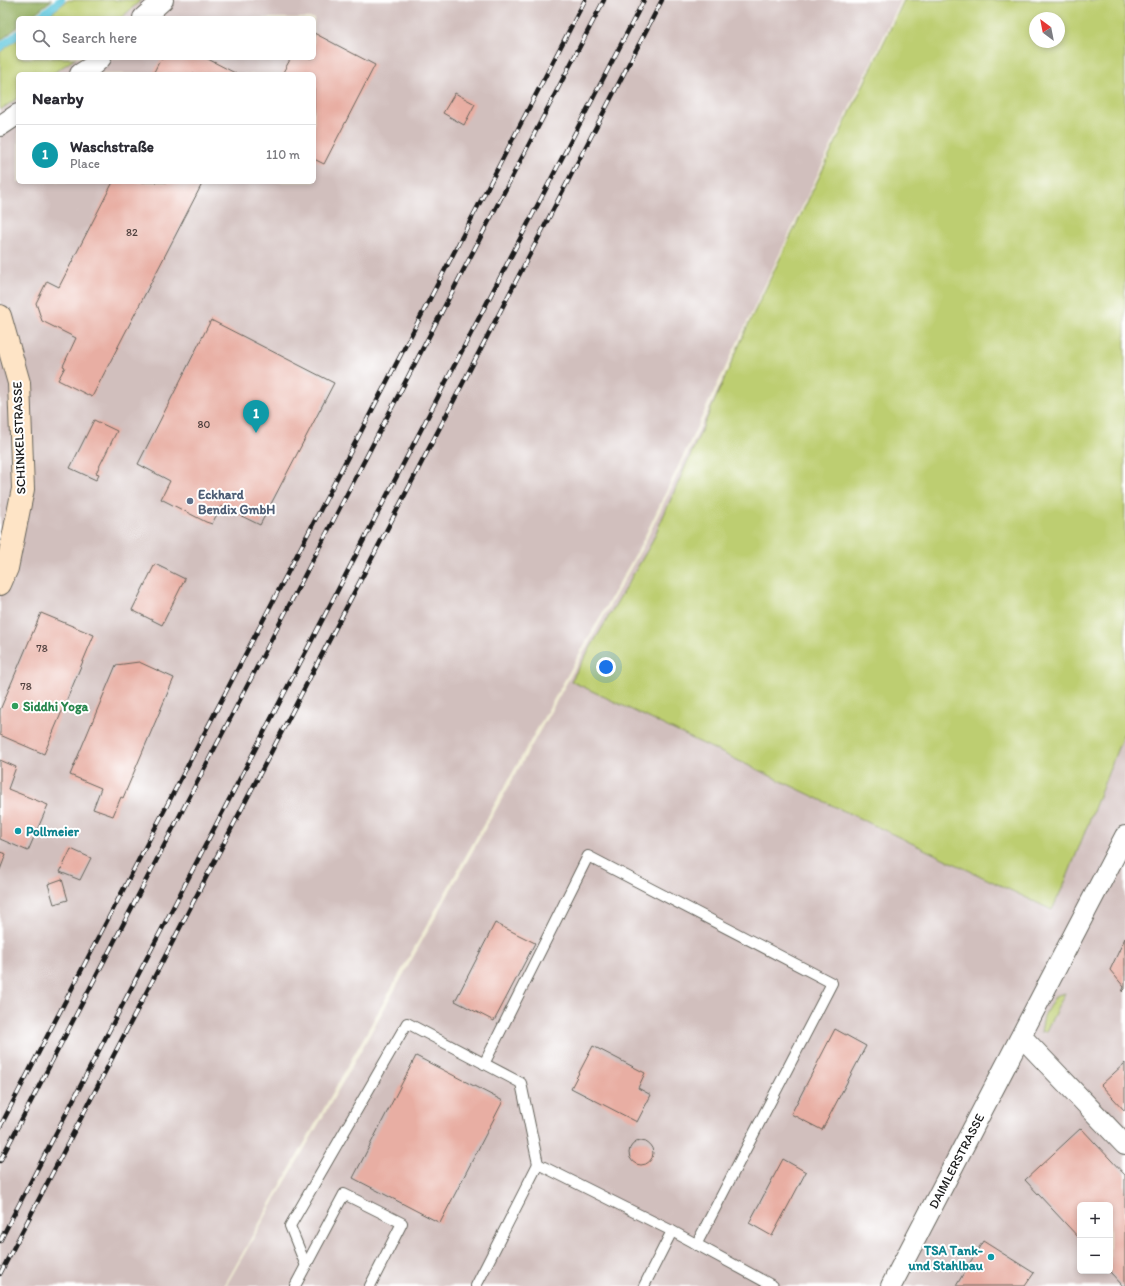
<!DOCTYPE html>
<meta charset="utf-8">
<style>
:root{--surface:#fff;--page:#f7f7f7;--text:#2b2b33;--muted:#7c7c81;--line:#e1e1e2;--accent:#1f6fb2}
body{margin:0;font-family:Itim,sans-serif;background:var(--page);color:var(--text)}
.controls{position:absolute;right:12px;bottom:12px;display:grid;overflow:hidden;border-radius:6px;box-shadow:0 2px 6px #0003}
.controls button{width:36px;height:36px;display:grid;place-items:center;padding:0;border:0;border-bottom:1px solid var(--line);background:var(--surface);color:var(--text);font:20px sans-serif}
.compass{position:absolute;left:1029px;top:12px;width:36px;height:36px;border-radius:50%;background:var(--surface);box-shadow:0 2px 6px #0003;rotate:328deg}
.you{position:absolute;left:606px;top:667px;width:14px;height:14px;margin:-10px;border:3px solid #fff;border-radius:50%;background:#1a73e8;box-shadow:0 0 0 6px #1a73e833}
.badge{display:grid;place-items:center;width:26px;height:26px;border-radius:50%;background:var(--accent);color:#fff;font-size:13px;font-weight:700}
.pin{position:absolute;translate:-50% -33px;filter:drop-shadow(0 1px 2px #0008)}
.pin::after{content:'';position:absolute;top:21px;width:14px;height:12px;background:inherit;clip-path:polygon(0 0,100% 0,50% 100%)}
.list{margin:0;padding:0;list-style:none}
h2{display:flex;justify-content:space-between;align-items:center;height:52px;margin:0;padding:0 16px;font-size:17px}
h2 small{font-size:13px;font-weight:400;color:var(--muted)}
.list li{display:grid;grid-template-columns:26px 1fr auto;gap:12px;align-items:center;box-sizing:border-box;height:60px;padding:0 16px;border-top:1px solid var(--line)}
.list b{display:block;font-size:15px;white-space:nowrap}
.list p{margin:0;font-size:13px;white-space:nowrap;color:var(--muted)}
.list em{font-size:13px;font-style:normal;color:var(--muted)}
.icon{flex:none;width:22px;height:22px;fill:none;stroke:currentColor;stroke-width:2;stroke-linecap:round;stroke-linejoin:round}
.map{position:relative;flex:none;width:1125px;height:1286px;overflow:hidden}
.search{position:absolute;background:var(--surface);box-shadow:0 2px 6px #0003;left:16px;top:16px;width:300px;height:44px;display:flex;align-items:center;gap:10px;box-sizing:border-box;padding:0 14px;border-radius:6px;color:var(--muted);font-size:15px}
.panel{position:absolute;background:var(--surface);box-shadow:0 2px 6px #0003;left:16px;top:72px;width:300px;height:112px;border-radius:6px}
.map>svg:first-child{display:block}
.industrial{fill:#d1bfbd;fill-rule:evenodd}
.green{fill:#bdce71;stroke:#6c7546;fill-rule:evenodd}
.forest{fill:#96b163;stroke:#596640}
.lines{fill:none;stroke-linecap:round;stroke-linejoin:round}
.stream{stroke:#61c8de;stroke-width:8}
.building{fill:#e8aea3}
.lane-casing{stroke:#66645c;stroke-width:12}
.street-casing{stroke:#66645c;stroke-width:22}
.secondary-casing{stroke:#66645c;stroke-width:24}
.lane{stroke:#fff;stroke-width:10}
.street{stroke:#fff;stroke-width:20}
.secondary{stroke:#fee4c6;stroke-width:22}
.rail-casing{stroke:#1c1c1c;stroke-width:4.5}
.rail{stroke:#fff;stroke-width:3;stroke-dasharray:9;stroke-linecap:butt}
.service-dot{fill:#5c6f8a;stroke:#fff;stroke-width:1.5}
.leisure-dot{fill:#2e9e5b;stroke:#fff;stroke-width:1.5}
.culture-dot{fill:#0f9aa8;stroke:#fff;stroke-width:1.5}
.labels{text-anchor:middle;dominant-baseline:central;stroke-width:4;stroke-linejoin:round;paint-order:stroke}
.number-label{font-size:11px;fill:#4f403e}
.street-label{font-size:13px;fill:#1c1c1c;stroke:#fff}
.service-label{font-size:13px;font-weight:bold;fill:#4e5e75;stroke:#fff;text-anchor:start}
.leisure-label{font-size:13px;font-weight:bold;fill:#27864d;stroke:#fff;text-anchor:start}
.culture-label{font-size:13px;font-weight:bold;fill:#0d838f;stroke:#fff;text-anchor:start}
</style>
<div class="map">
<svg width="1125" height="1286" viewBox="0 0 1125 1286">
<rect width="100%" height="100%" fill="#fff"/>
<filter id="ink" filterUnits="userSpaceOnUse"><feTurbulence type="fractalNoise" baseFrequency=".025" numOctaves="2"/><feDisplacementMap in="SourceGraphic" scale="8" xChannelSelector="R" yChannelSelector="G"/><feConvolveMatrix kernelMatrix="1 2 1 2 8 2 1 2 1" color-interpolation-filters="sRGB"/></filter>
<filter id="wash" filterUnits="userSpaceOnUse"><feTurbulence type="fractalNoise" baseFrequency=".012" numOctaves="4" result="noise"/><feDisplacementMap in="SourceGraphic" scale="16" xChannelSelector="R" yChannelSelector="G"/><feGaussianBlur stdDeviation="0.9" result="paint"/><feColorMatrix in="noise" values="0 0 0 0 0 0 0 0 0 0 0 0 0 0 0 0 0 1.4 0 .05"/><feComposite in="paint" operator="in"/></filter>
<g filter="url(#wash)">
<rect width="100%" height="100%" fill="#f0ebd4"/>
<!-- industrial -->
<g class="industrial">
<polygon points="141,0 901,0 641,544 224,1286 0,1286 0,111 18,98 18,182 314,182 314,74 53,74 76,58 314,58 314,18 121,18"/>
<path d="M905,0H1125V1286H226L359,1054L644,545ZM1035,18H1059V42H1035ZM1080,1205H1110V1271H1080Z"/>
</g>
<!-- green -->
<g class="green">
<polygon points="68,0 141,0 121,18 45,18"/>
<path d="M904,0H1125V730L1066,880L1052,910L571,681L651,544L749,323ZM1035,18H1059V42H1035Z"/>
<polygon points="18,39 18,58 76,58 52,74 18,74 18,98 0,110 0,52"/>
<polygon points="1065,993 1046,1031 1041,1032 1044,1016 1055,996"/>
</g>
<!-- forest -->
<polygon class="forest" points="0,0 52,0 29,18 18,18 18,27 0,41"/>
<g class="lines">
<!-- stream -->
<g class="stream">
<polyline points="38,18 61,0"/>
<polyline points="0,47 18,34"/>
</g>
</g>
<g id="blocks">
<!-- building -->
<g class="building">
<polygon points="314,33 375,65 324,164 314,159 314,74 282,74 291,58 314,58"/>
<polygon points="163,58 206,58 237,74 153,74 159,62"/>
<polygon points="455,93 475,104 464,125 443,113"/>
<polygon points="113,182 203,182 92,397 58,380 65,367 63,366 76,338 42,321 36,303 47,281 59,287"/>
<polygon points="211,320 334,383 260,525 221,506 212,524 206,522 161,499 170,481 138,464"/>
<polygon points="94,420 117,431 96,473 99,474 96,480 70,468"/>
<polygon points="155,564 185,579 162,625 132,610"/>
<polygon points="41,613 94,635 44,754 0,735 0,710"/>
<polygon points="139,662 174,678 123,798 121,797 113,816 93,809 101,788 70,775 116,665"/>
<polygon points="0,760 16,767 8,789 48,805 28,851 0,839"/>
<polygon points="71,849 91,858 80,880 60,872"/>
<polygon points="0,852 6,854 0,870"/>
<polygon points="62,879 68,900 54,904 48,884"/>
<polygon points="495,923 535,943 494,1021 455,1001"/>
<polygon points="1125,938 1125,989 1122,992 1124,987 1110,970"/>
<polygon points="835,1029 866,1046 822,1130 791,1114"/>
<polygon points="593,1046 645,1073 638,1088 651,1095 637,1122 571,1088"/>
<polygon points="416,1056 503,1101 440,1223 353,1178"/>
<polygon points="1125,1063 1125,1111 1101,1085"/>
<polygon points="1081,1128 1125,1175 1125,1286 1123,1286 1110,1272 1110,1205 1080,1205 1080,1239 1025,1180"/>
<circle cx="641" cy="1153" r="12"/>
<polygon points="783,1159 806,1172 772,1236 749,1223"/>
<polygon points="983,1241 1034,1273 1025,1286 956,1286"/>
</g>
</g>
</g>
<g filter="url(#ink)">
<use href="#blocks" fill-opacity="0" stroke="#66645c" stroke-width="1"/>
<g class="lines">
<!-- lane casing -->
<g class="lane-casing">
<g id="lane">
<polyline points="484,1064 588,856 832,983 696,1245"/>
<polyline points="306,1266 290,1226 407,1023 521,1083 538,1164"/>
<polyline points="295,1286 344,1194 402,1223 370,1286"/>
<polyline points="476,1286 538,1164 672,1231"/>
<polyline points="644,1286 672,1231 773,1286"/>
</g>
</g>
<!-- street casing -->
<g class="street-casing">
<g id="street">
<polyline points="143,18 163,0"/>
<polyline points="80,74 91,67 101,58"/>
<polyline points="0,126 18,114"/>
<polyline points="1022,1037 1125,1145"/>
<path id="s1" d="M891,1286L1125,836"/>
</g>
</g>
<!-- secondary casing -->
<g class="secondary-casing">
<polyline id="secondary" points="0,316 19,383 23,489 7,568 0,584"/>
</g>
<!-- lane -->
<use href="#lane" class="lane"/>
<!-- street -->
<use href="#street" class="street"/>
<!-- secondary -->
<use href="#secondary" class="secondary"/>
<!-- rail casing -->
<g class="rail-casing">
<g id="rail">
<polyline points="0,1127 585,0"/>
<polyline points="0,1161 604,0"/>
<polyline points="0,1241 644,0"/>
<polyline points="0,1274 662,0"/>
</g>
</g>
<!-- rail -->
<use href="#rail" class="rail"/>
</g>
</g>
<!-- markers -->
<circle class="service-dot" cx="190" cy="501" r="4"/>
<circle class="leisure-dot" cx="15" cy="706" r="4"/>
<g class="culture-dot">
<circle cx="18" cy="831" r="4"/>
<circle cx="991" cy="1257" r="4"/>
</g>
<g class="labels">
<!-- number labels -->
<g class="number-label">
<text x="132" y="232">82</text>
<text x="204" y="424">80</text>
<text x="42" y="648">78</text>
<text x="26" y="686">78</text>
</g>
<!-- street labels -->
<g class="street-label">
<text transform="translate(19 438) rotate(-92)">SCHINKELSTRASSE</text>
<text stroke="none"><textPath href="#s1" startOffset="141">DAIMLERSTRASSE</textPath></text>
</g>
<!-- service labels -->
<g class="service-label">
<text x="198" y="494">Eckhard<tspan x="198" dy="15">Bendix GmbH</tspan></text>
</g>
<!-- leisure labels -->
<g class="leisure-label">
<text x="23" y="706">Siddhi Yoga</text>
</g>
<!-- culture labels -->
<g class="culture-label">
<text x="26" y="831">Pollmeier</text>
<text x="983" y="1250" text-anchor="end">TSA Tank-<tspan x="983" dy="15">und Stahlbau</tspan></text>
</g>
</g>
</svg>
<div class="controls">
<button>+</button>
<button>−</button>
</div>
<svg class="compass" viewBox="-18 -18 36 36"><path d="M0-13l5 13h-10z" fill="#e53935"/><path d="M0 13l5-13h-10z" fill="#7c7c81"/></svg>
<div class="you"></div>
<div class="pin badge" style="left:256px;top:433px;background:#0f9aa8">1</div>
<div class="search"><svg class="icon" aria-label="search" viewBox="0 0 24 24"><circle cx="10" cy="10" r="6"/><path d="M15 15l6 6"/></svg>Search here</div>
<section class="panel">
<h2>Nearby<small></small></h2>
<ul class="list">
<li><span class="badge" style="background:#0f9aa8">1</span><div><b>Waschstraße</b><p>Place</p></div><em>110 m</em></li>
</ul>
</section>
</div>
